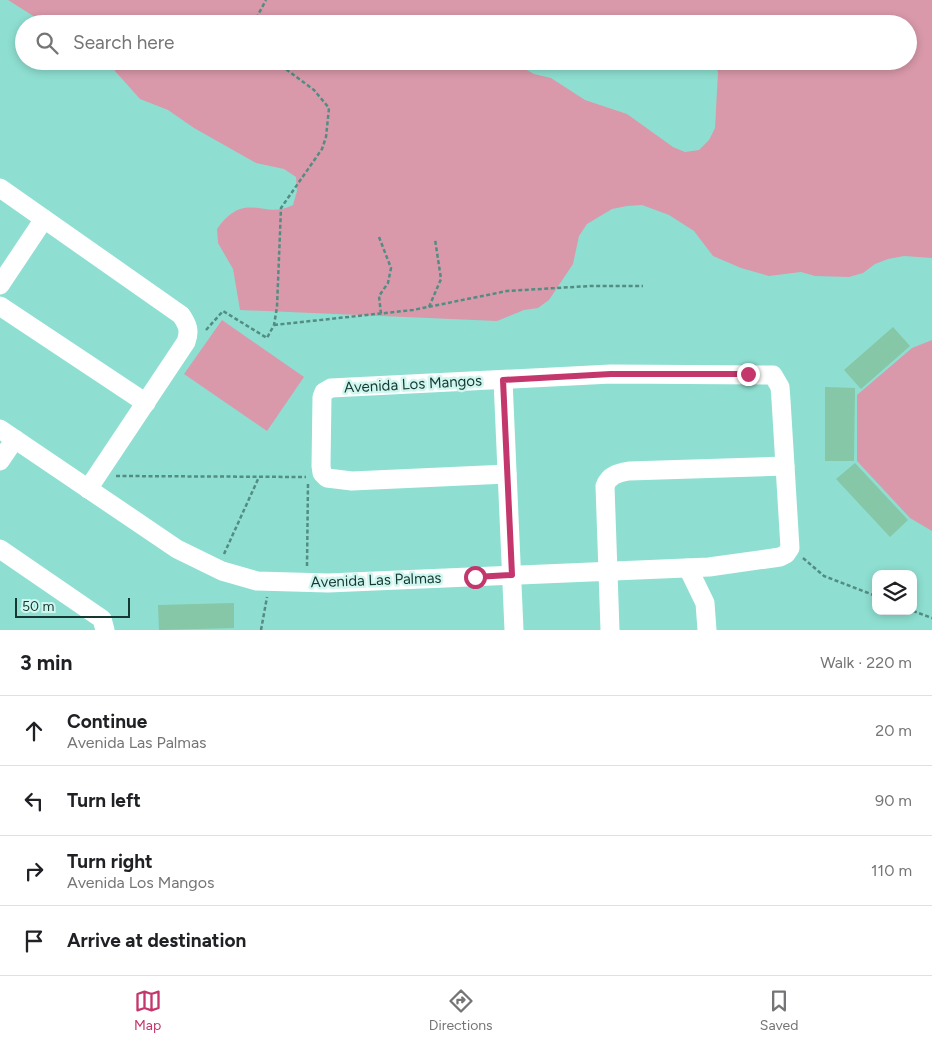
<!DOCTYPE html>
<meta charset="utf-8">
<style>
:root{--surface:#fff;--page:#f2f2f2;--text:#202124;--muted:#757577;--line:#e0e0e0;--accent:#c3376c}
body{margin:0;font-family:Figtree,sans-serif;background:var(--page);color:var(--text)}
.controls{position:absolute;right:15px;bottom:15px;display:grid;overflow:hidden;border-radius:10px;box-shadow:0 2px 8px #0003}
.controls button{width:45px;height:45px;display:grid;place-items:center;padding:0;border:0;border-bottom:1px solid var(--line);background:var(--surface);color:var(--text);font:25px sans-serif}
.scale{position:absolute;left:15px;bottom:12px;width:115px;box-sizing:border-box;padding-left:5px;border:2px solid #153832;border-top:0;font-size:14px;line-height:18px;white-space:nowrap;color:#153832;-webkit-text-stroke:4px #d0f7ef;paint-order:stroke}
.stop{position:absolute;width:15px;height:15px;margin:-11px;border:4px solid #c3376c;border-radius:50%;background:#fff}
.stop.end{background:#c3376c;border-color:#fff;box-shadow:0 1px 5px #0008}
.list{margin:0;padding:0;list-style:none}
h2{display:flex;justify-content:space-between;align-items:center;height:65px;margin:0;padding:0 20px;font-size:21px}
h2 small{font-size:16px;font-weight:400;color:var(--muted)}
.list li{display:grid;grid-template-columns:32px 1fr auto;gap:15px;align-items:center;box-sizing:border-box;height:70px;padding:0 20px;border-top:1px solid var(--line)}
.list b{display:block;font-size:19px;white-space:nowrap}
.list p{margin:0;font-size:16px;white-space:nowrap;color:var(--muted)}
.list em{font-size:16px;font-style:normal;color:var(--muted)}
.icon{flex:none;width:28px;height:28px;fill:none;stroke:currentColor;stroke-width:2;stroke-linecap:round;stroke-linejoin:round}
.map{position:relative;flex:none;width:932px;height:630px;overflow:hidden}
.search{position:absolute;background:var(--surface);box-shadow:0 2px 8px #0003;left:15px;right:15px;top:15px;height:55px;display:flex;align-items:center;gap:12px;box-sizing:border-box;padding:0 18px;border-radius:28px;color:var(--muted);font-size:19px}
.sheet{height:345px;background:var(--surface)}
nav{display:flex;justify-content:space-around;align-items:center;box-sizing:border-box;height:70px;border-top:1px solid var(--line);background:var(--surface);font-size:14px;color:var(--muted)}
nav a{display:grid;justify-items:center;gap:2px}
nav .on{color:var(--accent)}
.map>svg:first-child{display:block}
.green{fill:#d999aa}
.building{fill:#85c7a6}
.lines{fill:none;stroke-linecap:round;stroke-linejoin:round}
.path{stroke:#528c82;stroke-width:2.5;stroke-dasharray:4 2.5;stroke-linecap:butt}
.minor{stroke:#fff;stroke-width:19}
.route{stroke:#c3376c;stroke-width:6}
.labels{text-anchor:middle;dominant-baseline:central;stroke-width:5;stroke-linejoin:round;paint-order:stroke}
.street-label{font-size:15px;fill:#153832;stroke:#d0f7ef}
</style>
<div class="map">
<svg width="932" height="630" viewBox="0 0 932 630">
<rect width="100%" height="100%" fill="#8edfd1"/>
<!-- green -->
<g class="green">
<path d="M8,0H932V258L904,256L888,259L875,264L863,273L849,277L815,276L801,272L769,276L741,268L713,256L694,231L669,215L642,205L627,206L612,209L587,224L579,236L573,264L549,300L538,308L524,310L497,321L240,310L233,269L218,243L217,229C246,188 262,221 293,205L297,191L296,177L284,169L256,163L194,128L168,110L140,99L106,61H526L523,68L534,74L551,78L585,100L627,114L673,147L685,152L699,150L709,140L715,128L718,72L714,61H908V24H46Z"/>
<polygon points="222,320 304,377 267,431 184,374"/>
<polygon points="932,340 932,531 910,518 857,461 857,395 912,348"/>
</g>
<!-- building -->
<g class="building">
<polygon points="893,327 910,346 861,389 844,370"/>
<polygon points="825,387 855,388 854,461 825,461"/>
<polygon points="855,463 908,520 890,537 836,479"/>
<polygon points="234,603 234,628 159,630 158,605"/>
</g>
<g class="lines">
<!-- path -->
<g class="path">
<polyline points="253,24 266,0"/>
<polyline points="379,237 391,268 388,283 379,296 381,314"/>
<polyline points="429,307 441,279 435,239"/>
<polyline points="274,325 413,310 507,291 590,286 643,286"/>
<polyline points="206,330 223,311 267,338 274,325 277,307 281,208 322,149 326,137 329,108 314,90 275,61"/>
<polyline points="116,476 306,477"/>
<polyline points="224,554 259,477"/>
<polyline points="803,558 824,576 876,596"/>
<polyline points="307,566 308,482"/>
<polyline points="913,611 932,618"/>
<polyline points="261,630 267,597"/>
</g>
<!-- minor -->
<g class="minor">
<path d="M0,188L181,315C188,325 190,331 186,342L88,489"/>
<polyline points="0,285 44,219"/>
<polyline points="0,306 146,403"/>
<polyline points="503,380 514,630"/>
<polyline points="0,429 177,549 222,571 257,581 328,583 709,567 780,557 786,554 790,548 781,400 780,387 773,375 611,374 331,388 324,392 322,397 321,466 322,473 327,478 352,481 507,474"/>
<polyline points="0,461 15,439"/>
<polyline points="0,549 102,619 105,630"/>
<polyline points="688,568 705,603 707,630"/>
<path d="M610,630L605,486C609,475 618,473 629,471L785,466"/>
</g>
</g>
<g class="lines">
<!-- route -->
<polyline class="route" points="475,577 512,575 503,380 611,374 748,374"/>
</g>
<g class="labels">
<!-- street labels -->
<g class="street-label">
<text transform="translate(413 384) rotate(-3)">Avenida Los Mangos</text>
<text transform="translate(376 580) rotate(-2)">Avenida Las Palmas</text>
</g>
</g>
</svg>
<div class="controls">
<button><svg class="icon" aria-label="layers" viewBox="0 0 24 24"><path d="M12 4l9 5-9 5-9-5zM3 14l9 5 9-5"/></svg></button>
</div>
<div class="scale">50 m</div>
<div class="stop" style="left:475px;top:577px"></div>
<div class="stop end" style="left:748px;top:374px"></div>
<div class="search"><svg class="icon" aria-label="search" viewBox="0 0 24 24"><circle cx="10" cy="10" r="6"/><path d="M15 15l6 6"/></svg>Search here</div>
</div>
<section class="sheet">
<h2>3 min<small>Walk · 220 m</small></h2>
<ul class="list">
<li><svg class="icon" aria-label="ahead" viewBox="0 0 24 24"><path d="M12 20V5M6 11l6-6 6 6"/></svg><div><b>Continue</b><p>Avenida Las Palmas</p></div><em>20 m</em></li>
<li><svg class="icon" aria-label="left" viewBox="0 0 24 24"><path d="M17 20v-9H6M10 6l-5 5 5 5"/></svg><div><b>Turn left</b></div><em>90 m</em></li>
<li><svg class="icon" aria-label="right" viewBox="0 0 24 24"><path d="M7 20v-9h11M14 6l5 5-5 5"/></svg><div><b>Turn right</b><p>Avenida Los Mangos</p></div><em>110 m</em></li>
<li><svg class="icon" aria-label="arrive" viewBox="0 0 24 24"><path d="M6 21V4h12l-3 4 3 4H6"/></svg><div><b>Arrive at destination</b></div></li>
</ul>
</section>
<nav>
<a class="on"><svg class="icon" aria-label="map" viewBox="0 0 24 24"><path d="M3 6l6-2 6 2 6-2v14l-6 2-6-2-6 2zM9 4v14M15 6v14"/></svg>Map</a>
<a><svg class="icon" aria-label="directions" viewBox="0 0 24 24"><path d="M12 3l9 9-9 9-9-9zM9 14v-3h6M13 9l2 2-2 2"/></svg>Directions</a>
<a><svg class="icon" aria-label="saved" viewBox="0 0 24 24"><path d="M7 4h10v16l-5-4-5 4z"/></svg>Saved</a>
</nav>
